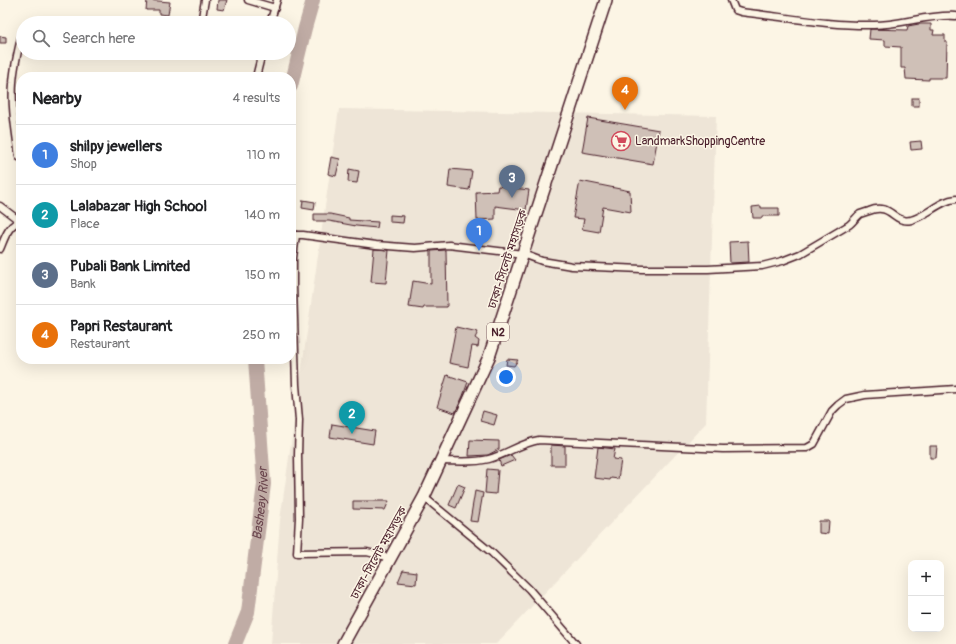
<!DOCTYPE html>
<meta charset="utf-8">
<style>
:root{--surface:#fff;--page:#f2f2f2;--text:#202124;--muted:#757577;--line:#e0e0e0;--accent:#d1495b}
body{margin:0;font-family:Pangolin,"Noto Sans Bengali",sans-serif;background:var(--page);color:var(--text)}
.controls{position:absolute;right:12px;bottom:12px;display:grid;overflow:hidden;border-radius:8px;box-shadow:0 4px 16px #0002}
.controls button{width:36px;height:36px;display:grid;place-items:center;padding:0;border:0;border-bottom:1px solid var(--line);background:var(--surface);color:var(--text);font:20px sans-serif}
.you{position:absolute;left:506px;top:377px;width:14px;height:14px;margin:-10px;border:3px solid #fff;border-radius:50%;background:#1a73e8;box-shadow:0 0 0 6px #1a73e833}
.badge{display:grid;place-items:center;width:26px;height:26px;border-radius:50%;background:var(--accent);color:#fff;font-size:13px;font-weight:700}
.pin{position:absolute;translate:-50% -33px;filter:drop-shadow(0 1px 2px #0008)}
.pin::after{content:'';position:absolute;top:21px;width:14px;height:12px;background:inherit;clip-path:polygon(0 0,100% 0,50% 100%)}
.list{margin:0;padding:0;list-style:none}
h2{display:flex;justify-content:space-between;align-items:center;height:52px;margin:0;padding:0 16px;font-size:17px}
h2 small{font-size:13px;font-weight:400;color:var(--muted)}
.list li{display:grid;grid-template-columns:26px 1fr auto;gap:12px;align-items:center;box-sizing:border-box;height:60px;padding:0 16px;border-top:1px solid var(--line)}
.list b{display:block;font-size:15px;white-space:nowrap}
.list p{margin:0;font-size:13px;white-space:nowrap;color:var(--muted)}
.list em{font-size:13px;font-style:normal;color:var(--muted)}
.icon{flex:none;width:22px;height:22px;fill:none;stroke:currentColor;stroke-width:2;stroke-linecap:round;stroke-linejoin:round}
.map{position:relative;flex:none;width:956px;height:644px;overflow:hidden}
.search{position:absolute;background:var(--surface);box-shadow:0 4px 16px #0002;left:16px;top:16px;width:280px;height:44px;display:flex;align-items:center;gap:10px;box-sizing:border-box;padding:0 14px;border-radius:22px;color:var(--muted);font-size:15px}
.panel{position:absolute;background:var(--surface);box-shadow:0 4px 16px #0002;left:16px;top:72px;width:280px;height:292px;border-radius:16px}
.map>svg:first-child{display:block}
.built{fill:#eee5d7}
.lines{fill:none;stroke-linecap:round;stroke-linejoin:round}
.river{stroke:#c0aca5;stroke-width:14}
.building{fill:#cfc0b7;stroke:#4a1f2b}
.minor-casing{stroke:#4a1f2b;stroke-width:9}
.trunk-casing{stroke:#4a1f2b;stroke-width:14}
.minor{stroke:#fcf5e5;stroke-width:6}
.trunk{stroke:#fcf5e5;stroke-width:11}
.labels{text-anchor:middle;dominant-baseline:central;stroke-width:3;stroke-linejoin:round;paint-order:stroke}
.shield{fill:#fcf5e5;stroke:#7f5f63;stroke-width:1}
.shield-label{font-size:11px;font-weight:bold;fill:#4a1f2b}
.poi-label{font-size:12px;fill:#4a1f2b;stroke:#fcf5e5;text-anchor:start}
.street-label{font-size:12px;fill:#4a1f2b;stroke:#fcf5e5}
.water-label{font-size:13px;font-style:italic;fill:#6d4950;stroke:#fcf5e5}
</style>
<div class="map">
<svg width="956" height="644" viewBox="0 0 956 644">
<rect width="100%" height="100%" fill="#fcf5e5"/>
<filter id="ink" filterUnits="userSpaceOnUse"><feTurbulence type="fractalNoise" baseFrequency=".025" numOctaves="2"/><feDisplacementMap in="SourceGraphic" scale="8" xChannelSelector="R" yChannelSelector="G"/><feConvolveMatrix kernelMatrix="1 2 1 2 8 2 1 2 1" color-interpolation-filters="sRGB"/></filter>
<g filter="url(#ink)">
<!-- built -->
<polygon class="built" points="339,109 716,116 706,423 496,644 271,644 280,520"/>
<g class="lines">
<!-- river -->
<g class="river">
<polyline points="291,86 305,28 313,0"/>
<path id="s1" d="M235,644L248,612L264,484L255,359"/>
</g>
</g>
<!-- building -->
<g class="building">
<polygon points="147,0 170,2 168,15 159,14 159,10 146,10"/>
<polygon points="218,0 227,0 224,10 217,9"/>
<polygon points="919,24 931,24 931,30 934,30 933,35 945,35 945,42 947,42 946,78 929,78 929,80 906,79 905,68 901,68 901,47 885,46 885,40 869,39 870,29 907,30 908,26"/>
<polygon points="0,36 6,37 6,43 0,43"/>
<rect x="912" y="98" width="7" height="8"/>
<polygon points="588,118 659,130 653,164 582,152"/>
<polygon points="921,141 922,149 911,150 910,142"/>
<polygon points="331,157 340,159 336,176 328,174"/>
<polygon points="349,169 359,171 357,183 348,182"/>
<polygon points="450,169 472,171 469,190 448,187"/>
<polygon points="580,181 630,191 631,212 603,207 599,232 582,229 584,219 573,218"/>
<polygon points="498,186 529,190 526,210 495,206 495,219 477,220 476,192 497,191"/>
<polygon points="303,200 315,202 314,210 302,208"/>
<polygon points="761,206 761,208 779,208 779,216 762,216 762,218 753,218 752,207"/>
<polygon points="314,214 330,214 349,218 349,220 378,222 377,228 356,226 329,221 314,221"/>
<polygon points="390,215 404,216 403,223 390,222"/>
<polygon points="748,241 749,262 730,263 729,242"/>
<polygon points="374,249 389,250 386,283 371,282"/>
<polygon points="446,250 447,307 424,307 423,309 409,307 413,281 431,284 431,251"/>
<polygon points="456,327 478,332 475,338 479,341 478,347 472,346 468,367 449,363"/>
<polygon points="507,359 518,360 514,366 506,365"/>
<polygon points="447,375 468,382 463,396 455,413 437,407"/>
<polygon points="483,411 497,415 494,425 480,421"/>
<polygon points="332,424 375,431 373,444 330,437"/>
<polygon points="470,440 499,441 499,449 488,455 469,456"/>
<polygon points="551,445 565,446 565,465 551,465"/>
<polygon points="930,446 937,446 936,458 930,458"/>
<polygon points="598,447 615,449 613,459 621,460 618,479 611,478 610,480 594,478"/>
<polygon points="511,455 515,460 501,466 499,460"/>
<polygon points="487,469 498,470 496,494 485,493"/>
<polygon points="458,484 465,487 456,508 449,505"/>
<polygon points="475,491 483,493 478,522 470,521"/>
<polygon points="353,501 389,501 385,510 353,509"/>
<polygon points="819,521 829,521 828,534 819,533"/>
<polygon points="403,570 417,572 416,584 398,582"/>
</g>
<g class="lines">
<!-- minor casing -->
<g class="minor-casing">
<g id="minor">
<polyline points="248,0 275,8"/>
<path d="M731,0L735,10L741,12C786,17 829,26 874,25C901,25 929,14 956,16"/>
<polyline points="201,23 205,0"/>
<polyline points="270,23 277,0"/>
<polyline points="256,77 262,53"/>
<path d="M21,158L19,157C16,133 11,107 13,83C14,66 18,50 22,34H23"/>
<polyline points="0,206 21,222"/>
<path d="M291,235H303L376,245L415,248L449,245L523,254L542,261L572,266L642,269H708L762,266L782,261L800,254L849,225C853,222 856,217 860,214C863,213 866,212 869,211C892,202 893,224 911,220C927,216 940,200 956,199"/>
<polyline points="296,235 293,258 293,285 296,385 299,420 298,455 299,518 297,553 367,552 390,558"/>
<path d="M0,249C4,240 9,222 21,222"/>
<path d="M441,461C457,461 474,463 489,459C507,454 521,443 539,440L723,449L807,448L814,444L832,411L838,405L846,399L865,395L956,389"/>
<polyline points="424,497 492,553 529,589 576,644"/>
</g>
</g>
<!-- trunk casing -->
<g class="trunk-casing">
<polyline id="trunk" points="343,644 424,497 489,357 606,0"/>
</g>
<!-- minor -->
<use href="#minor" class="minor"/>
<!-- trunk -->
<use href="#trunk" class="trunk"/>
</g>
</g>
<!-- icons -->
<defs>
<g id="supermarket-ring" transform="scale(1)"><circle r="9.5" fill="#fcf5e5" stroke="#d1495b" stroke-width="1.5"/><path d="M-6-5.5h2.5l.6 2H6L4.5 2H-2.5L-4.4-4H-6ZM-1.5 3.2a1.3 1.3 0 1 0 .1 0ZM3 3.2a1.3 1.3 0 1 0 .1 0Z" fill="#d1495b"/></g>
</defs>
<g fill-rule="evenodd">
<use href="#supermarket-ring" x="621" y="141"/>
</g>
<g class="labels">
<!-- shield labels -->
<rect class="shield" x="487" y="323" width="22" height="18" rx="3"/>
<g class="shield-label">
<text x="498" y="332">N2</text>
</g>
<!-- poi labels -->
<g class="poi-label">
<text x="635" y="141">LandmarkShoppingCentre</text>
</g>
<!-- street labels -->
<g class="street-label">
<text transform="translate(508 259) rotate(-72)">ঢাকা-সিলেট মহাসড়ক</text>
<text transform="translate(379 553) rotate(-61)">ঢাকা-সিলেট মহাসড়ক</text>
</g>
<!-- water labels -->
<g class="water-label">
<text stroke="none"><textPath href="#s1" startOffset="144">Basheay River</textPath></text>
</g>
</g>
</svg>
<div class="controls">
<button>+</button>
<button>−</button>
</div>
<div class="you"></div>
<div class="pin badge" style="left:479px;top:251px;background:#3f7fe0">1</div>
<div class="pin badge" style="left:352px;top:434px;background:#0f9aa8">2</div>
<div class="pin badge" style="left:512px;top:198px;background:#5c6f8a">3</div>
<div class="pin badge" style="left:625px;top:110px;background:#e8710a">4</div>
<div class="search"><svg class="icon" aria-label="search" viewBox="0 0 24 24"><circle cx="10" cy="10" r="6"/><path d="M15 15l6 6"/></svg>Search here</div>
<section class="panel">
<h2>Nearby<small>4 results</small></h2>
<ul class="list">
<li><span class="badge" style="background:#3f7fe0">1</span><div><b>shilpy jewellers</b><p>Shop</p></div><em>110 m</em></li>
<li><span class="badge" style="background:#0f9aa8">2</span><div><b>Lalabazar High School</b><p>Place</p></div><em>140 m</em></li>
<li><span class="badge" style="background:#5c6f8a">3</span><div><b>Pubali Bank Limited</b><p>Bank</p></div><em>150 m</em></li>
<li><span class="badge" style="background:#e8710a">4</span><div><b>Papri Restaurant</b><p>Restaurant</p></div><em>250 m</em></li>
</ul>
</section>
</div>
